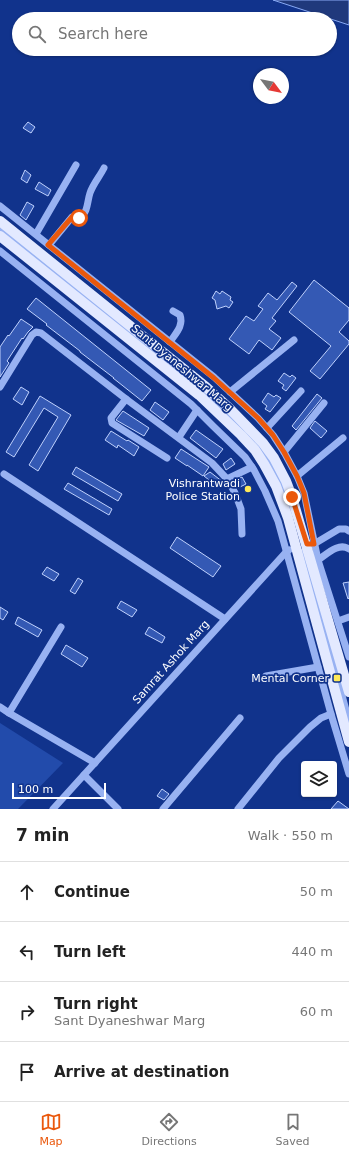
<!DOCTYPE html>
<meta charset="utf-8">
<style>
:root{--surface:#fff;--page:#f2f2f2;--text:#222;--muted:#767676;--line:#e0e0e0;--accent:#ea580c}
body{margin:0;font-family:"DejaVu Sans",sans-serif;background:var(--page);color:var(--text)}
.controls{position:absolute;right:12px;bottom:12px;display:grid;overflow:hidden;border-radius:4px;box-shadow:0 1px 3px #0004}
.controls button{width:36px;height:36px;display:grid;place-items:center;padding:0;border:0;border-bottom:1px solid var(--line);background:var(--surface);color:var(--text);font:20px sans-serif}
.compass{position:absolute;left:253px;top:68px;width:36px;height:36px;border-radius:50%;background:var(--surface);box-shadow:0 1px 3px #0004;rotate:122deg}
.scale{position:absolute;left:12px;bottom:10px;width:94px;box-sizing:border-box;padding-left:4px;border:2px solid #fff;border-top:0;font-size:11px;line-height:14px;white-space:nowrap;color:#fff;-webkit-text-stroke:3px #11338c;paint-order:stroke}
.stop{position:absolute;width:12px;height:12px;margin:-9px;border:3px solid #ea580c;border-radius:50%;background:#fff}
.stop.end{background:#ea580c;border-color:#fff;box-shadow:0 1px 4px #0008}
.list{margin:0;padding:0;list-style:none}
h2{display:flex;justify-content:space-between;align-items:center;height:52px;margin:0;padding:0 16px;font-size:17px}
h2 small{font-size:13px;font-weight:400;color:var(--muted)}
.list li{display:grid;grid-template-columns:26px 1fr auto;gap:12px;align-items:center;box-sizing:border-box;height:60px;padding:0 16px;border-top:1px solid var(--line)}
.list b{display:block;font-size:15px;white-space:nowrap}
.list p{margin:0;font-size:13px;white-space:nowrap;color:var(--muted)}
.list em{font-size:13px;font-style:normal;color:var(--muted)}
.icon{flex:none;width:22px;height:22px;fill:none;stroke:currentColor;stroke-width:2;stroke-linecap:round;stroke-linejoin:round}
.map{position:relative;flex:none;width:349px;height:809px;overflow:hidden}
.search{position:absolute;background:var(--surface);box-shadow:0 1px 3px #0004;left:12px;right:12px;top:12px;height:44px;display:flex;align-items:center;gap:10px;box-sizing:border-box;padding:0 14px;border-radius:22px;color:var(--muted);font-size:15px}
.sheet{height:292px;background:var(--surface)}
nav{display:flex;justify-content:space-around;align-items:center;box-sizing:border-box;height:56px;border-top:1px solid var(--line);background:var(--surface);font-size:11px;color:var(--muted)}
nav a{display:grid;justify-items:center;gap:2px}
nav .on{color:var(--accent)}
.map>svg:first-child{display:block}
.green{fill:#224bab}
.water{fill:#20397c;stroke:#89aaf5}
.building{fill:#3459b4;stroke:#bfd1fd}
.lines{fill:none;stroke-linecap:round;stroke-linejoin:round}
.minor{stroke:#98b2f2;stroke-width:7}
.major{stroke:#e3e9ff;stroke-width:10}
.route{stroke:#ea580c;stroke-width:5}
.poi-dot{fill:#ffe959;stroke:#11338c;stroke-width:1.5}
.labels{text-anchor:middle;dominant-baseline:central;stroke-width:3.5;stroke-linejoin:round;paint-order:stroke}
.street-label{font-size:11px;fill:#fff;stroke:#11338c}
.poi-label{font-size:11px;fill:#fff;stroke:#11338c;text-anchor:end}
</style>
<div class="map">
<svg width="349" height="809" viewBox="0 0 349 809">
<rect width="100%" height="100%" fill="#11338c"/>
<!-- green -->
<polygon class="green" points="0,723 63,763 18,809 0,809"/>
<!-- water -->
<polygon class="water" points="273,0 349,0 349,25"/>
<!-- building -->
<g class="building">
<polygon points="28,122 35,127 31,133 23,128"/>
<polygon points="25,170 31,175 27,183 21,179"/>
<polygon points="39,182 51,190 48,196 35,189"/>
<polygon points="27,202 34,206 26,220 20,215"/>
<polygon points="314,280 349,308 349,320 339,332 349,341 349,344 320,379 310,371 331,346 289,312"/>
<polygon points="292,282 297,286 272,318 276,321 269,329 281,338 272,350 259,340 249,354 229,339 246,316 254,321 263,309 258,306 268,293 277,300"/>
<polygon points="216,291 220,294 222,291 231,297 230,300 233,302 229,308 226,306 217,309 215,300 212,298"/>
<polygon points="36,298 151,390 142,401 113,378 114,378 80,352 80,351 46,325 47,324 27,309"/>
<polygon points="21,319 33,327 28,332 23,339 22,338 7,361 9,363 0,377 0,347 8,335 9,336"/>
<polygon points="284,373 290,377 292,375 296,378 286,391 282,388 284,385 278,381"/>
<polygon points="21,387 29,392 22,405 13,399"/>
<polygon points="268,393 274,397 276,395 281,398 270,412 265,409 267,406 262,402"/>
<polygon points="317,394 322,398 296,430 292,426"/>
<polygon points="40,396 71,415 38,471 29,465 58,417 44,408 14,457 6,452"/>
<polygon points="155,402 169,412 163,420 150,410"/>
<polygon points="123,411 149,428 144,436 116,420"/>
<polygon points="315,421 327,431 321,438 310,428"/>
<polygon points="196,430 223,449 216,458 190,438"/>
<polygon points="111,431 127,441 128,440 139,447 134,456 118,445 117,448 105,440"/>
<polygon points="181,449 209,467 203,476 187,465 187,466 175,458"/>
<polygon points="231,458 235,464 226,470 223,464"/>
<polygon points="76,467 122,494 118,501 72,474"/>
<polygon points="210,472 223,482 219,488 204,476"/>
<polygon points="242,477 246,484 238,488 234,481"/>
<polygon points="68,483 112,509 109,515 64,489"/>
<polygon points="177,537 221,566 213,577 170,548"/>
<polygon points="47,567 59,574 54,581 42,574"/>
<polygon points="78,578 83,581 75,594 70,591"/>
<polygon points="349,582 349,598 348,599 343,583"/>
<polygon points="121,601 137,610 132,617 117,608"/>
<polygon points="0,607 8,612 3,620 0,618"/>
<polygon points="18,617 42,630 38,637 15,624"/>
<polygon points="149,627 165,637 162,643 145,634"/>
<polygon points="66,645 88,658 82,667 61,654"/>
<polygon points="162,789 169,794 164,800 157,796"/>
<polygon points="338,801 349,809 331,809"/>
</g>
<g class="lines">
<!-- minor -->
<g class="minor">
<polyline points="0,206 214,377 258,418 273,435 284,452 297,476 304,493 318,560 349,657"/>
<polyline points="0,229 202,391 245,431 259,446 269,461 281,483 292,513"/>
<polyline points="36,234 76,165"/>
<path d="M49,245L72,217C89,219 86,205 90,193C93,184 100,176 104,168"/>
<polyline points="0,251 191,404 213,426 245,457 254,470 265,491 278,521 331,714 349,774"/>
<path d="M170,342C175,334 184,326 180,315L173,311"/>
<polyline points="0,387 32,335 36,332 41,333 126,399 212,463 228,480 235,493 241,509 242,534"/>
<polyline points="230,392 294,340"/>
<polyline points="126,399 111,418 112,423 167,458"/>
<polyline points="267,428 301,391"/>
<polyline points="179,437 197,410"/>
<polyline points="284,452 324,403"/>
<polyline points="4,474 225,619"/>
<polyline points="297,476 343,438"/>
<polyline points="227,479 252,467"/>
<polyline points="314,544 339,529 346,529 349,531"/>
<polyline points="303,552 349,721"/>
<path d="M318,560C327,554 339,542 349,549"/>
<polyline points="338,621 349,617"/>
<polyline points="61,627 9,713 95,763"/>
<polyline points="266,676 318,667"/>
<polyline points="0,707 9,713"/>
<polyline points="84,775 118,809"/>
<polyline points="53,809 287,551 289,550"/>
<polyline points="163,809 240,718"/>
<polyline points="238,809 279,758 310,727 321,718 331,714"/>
</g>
<!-- major -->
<g class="major">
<polyline points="0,221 206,387 229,408 263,443 274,458 286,481 292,497 349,692"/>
<polyline points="0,236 199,395 241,435 255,450 264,464 276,486 288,518 349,742"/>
</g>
</g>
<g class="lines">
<!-- route -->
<polyline class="route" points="79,218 72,217 48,245 214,378 258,418 273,435 284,452 297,476 304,493 314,544 307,544 292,497"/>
</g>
<!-- markers -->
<g class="poi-dot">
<circle cx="248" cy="489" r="4"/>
<rect x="333" y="674" width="8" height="8" rx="2"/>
</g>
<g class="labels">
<!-- street labels -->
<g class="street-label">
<text transform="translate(182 368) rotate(40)">Sant Dyaneshwar Marg</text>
<text transform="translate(171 662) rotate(-48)">Samrat Ashok Marg</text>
</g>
<!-- poi labels -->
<g class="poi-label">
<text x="240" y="483">Vishrantwadi<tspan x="240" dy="13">Police Station</tspan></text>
<text x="329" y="678">Mental Corner</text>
</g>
</g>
</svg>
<div class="controls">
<button><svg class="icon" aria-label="layers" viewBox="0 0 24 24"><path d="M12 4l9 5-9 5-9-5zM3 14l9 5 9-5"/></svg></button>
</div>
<svg class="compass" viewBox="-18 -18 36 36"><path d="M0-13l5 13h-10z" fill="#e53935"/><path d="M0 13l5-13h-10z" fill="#767676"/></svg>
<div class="scale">100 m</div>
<div class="stop" style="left:79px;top:218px"></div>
<div class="stop end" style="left:292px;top:497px"></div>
<div class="search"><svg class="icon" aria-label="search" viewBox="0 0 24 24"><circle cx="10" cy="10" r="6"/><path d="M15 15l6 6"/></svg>Search here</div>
</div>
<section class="sheet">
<h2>7 min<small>Walk · 550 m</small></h2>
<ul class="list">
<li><svg class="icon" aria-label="ahead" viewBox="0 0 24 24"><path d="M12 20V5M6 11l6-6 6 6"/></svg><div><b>Continue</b></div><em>50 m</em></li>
<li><svg class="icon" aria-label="left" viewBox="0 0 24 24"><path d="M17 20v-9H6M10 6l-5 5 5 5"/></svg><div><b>Turn left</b></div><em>440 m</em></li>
<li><svg class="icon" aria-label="right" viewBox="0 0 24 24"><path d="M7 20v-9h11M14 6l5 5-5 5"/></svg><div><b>Turn right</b><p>Sant Dyaneshwar Marg</p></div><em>60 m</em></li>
<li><svg class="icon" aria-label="arrive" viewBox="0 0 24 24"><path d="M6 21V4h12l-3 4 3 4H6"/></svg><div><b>Arrive at destination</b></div></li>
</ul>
</section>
<nav>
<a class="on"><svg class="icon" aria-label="map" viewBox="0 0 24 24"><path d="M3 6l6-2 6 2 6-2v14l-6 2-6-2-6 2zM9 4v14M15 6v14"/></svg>Map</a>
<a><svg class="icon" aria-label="directions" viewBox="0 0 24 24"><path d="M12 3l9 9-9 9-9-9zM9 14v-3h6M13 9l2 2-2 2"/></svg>Directions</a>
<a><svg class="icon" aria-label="saved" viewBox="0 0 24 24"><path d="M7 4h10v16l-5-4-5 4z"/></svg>Saved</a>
</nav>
